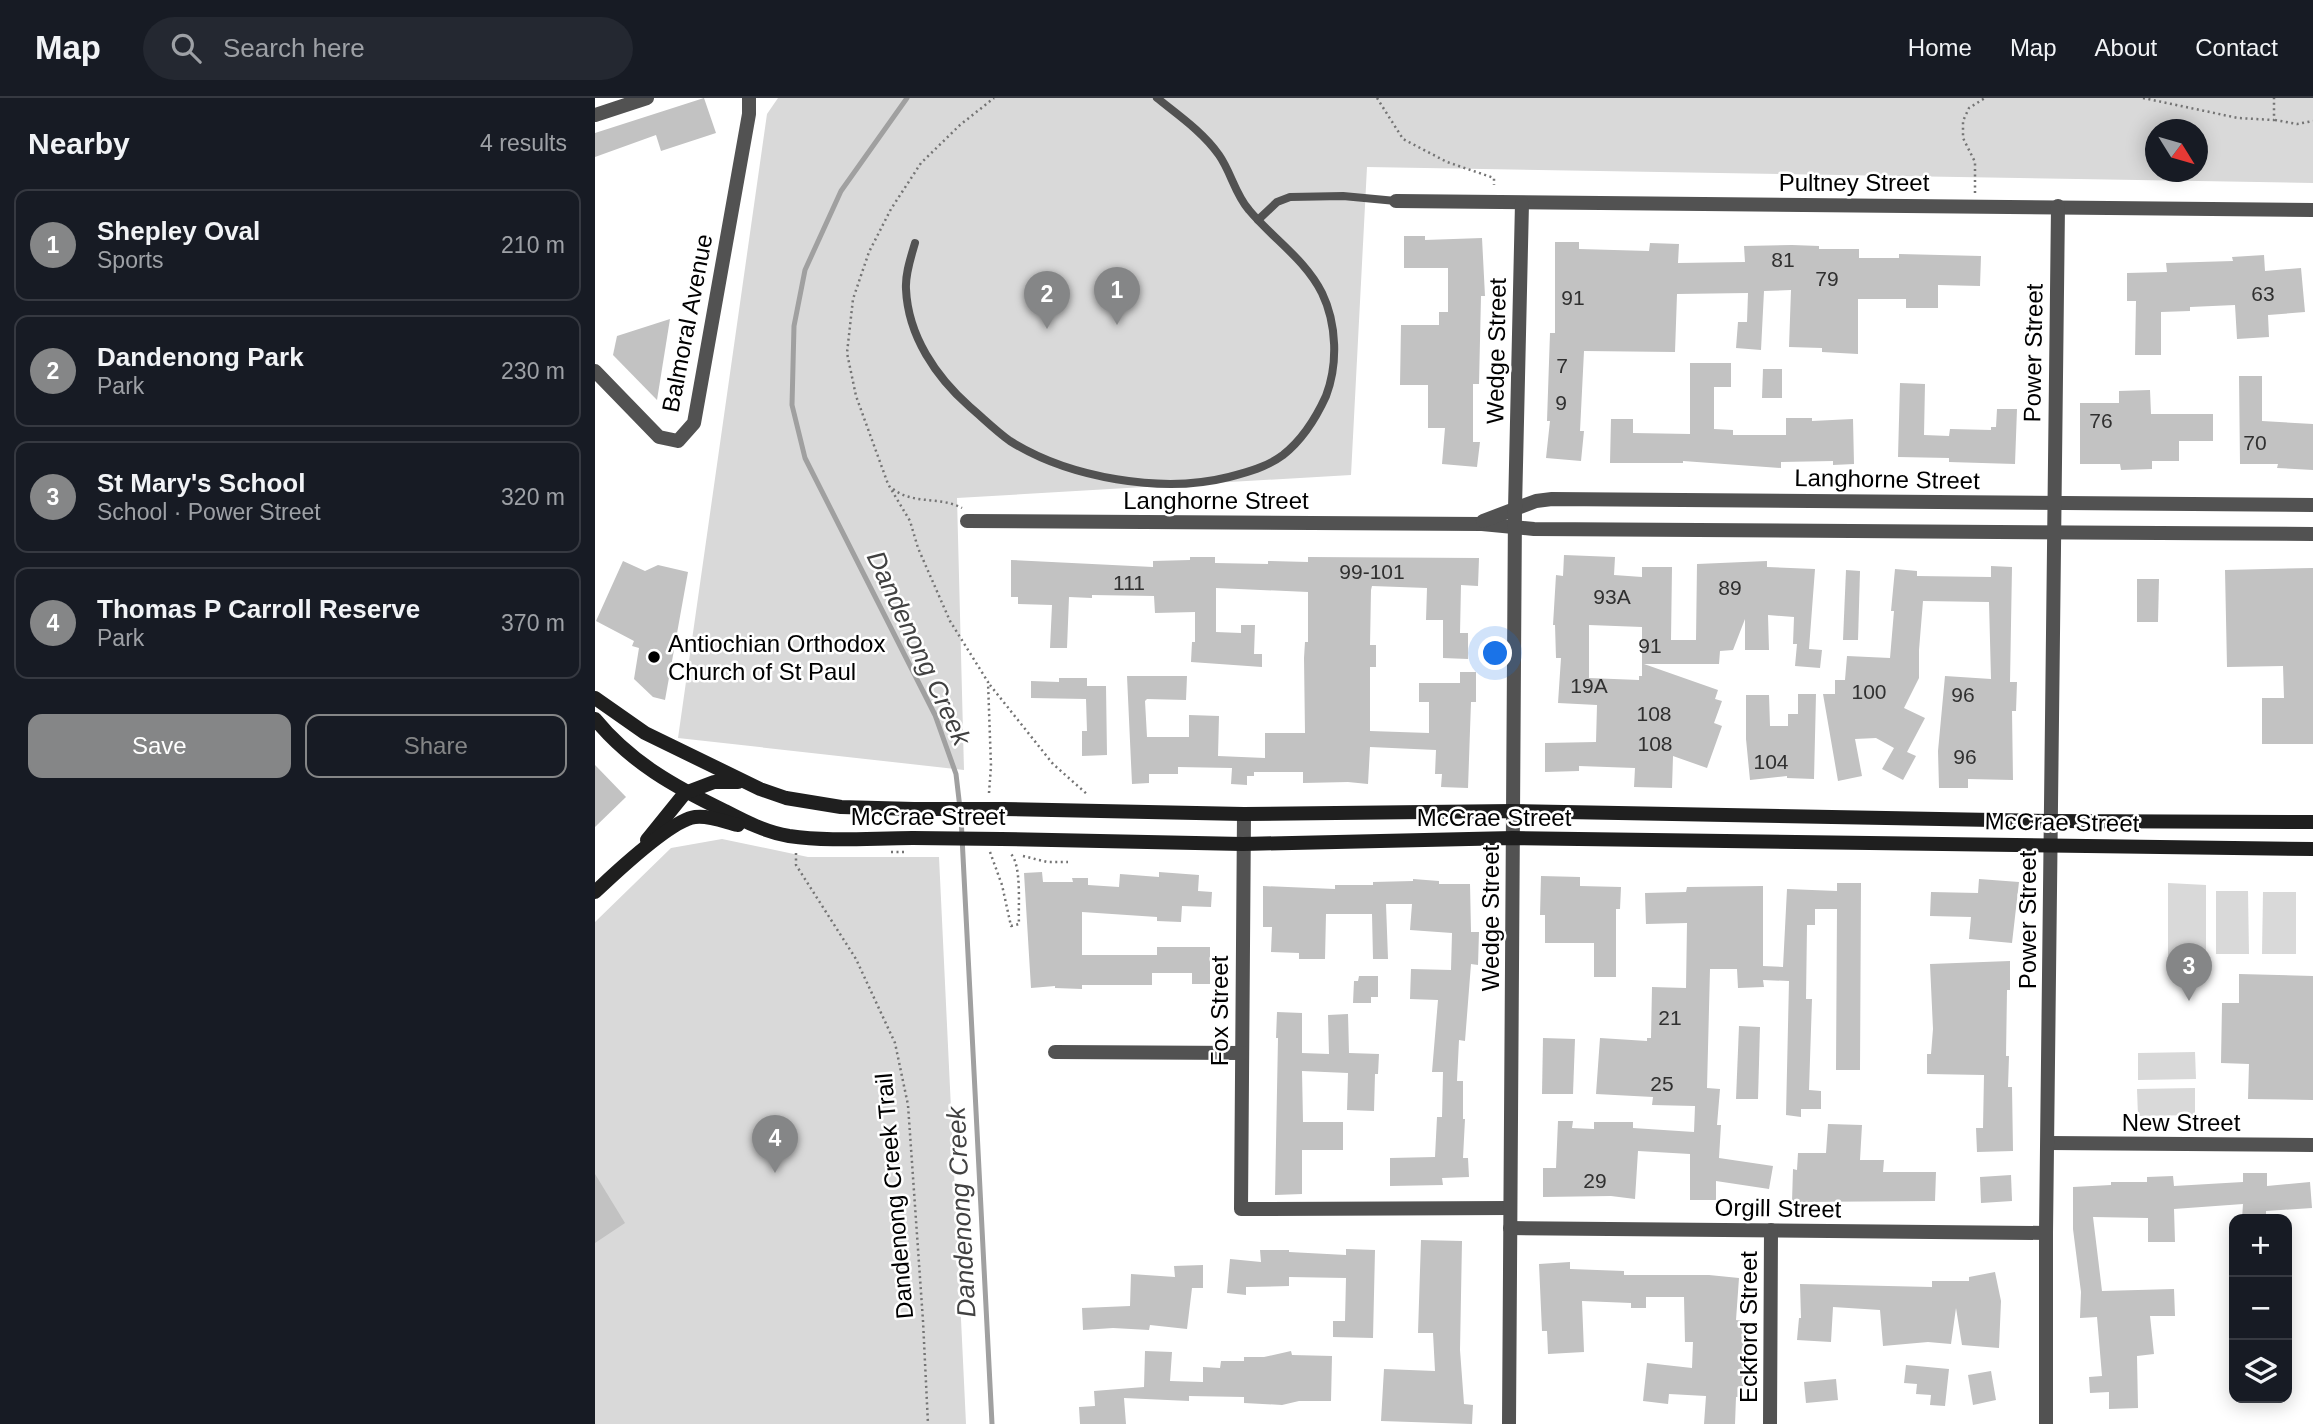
<!DOCTYPE html>
<meta charset="utf-8">
<style>
:root{--surface:#171b24;--page:#242831;--text:#f1f3f6;--muted:#9ea1a6;--line:#363941;--accent:#858687}
body{margin:0;font-family:Helvetica,sans-serif;background:var(--page);color:var(--text)}
.controls{position:absolute;right:21px;bottom:21px;display:grid;overflow:hidden;border-radius:14px;box-shadow:0 4px 18px #0003}
.controls button{width:63px;height:63px;display:grid;place-items:center;padding:0;border:0;border-bottom:2px solid var(--line);background:var(--surface);color:var(--text);font:35px sans-serif}
.compass{position:absolute;left:1550px;top:21px;width:63px;height:63px;border-radius:50%;background:var(--surface);box-shadow:0 4px 18px #0003;rotate:127deg}
.you{position:absolute;left:901px;top:556px;width:24px;height:24px;margin:-18px;border:5px solid #fff;border-radius:50%;background:#1a73e8;box-shadow:0 0 0 10px #1a73e833}
.badge{display:grid;place-items:center;width:46px;height:46px;border-radius:50%;background:var(--accent);color:#fff;font-size:23px;font-weight:700}
.pin{position:absolute;translate:-50% -58px;filter:drop-shadow(0 2px 4px #0008)}
.pin::after{content:'';position:absolute;top:37px;width:24px;height:21px;background:inherit;clip-path:polygon(0 0,100% 0,50% 100%)}
.list{margin:0;padding:0;list-style:none}
h2{display:flex;justify-content:space-between;align-items:center;height:91px;margin:0;padding:0 28px;font-size:30px}
h2 small{font-size:23px;font-weight:400;color:var(--muted)}
.list li{display:grid;grid-template-columns:46px 1fr auto;gap:21px;align-items:center;box-sizing:border-box;height:112px;margin:0 14px 14px;padding:0 14px;border:2px solid var(--line);border-radius:14px}
.list b{display:block;font-size:26px;white-space:nowrap}
.list p{margin:0;font-size:23px;white-space:nowrap;color:var(--muted)}
.list em{font-size:23px;font-style:normal;color:var(--muted)}
.actions{display:flex;gap:14px;padding:21px 28px}
.actions a{flex:1;padding:16px 0;border:2px solid var(--accent);border-radius:14px;text-align:center;font-size:24px;color:var(--accent)}
.actions .main{background:var(--accent);color:#fff}
.icon{flex:none;width:38px;height:38px;fill:none;stroke:currentColor;stroke-width:2;stroke-linecap:round;stroke-linejoin:round}
.map{position:relative;flex:none;width:1718px;height:1326px;overflow:hidden}
header{display:flex;align-items:center;gap:42px;box-sizing:border-box;height:98px;padding:0 35px;background:var(--surface);border-bottom:2px solid var(--line)}
header strong{font-size:33px}
nav{display:flex;gap:38px;margin-inline-start:auto;font-size:24px}
.search{width:490px;height:63px;background:var(--page);display:flex;align-items:center;gap:18px;box-sizing:border-box;padding:0 24px;border-radius:38px;color:var(--muted);font-size:26px}
main{display:flex}
aside{flex:1;background:var(--surface)}
.map>svg:first-child{display:block}
.green{fill:#d9d9d9;fill-rule:evenodd}
.lines{fill:none;stroke-linecap:round;stroke-linejoin:round}
.stream{stroke:#a0a0a0;stroke-width:5}
.building{fill:#c2c2c2;fill-rule:evenodd}
.path{stroke:#747474;stroke-width:2.5;stroke-dasharray:2 3.5;stroke-linecap:butt}
.service{stroke:#525252;stroke-width:8}
.minor{stroke:#525252;stroke-width:14}
.secondary{stroke:#1f1f1f;stroke-width:14}
.path-bridge{stroke:#747474;stroke-width:2.5;stroke-dasharray:2 3.5;stroke-linecap:butt}
.secondary-bridge{stroke:#1f1f1f;stroke-width:14}
.poi-dot{fill:#000;stroke:#fff;stroke-width:2.5}
.labels{text-anchor:middle;dominant-baseline:central;stroke-width:5;stroke-linejoin:round;paint-order:stroke}
.number-label{font-size:21px;fill:#303030}
.street-label{font-size:24px;fill:#000;stroke:#fff}
.poi-label{font-size:24px;fill:#000;stroke:#fff;text-anchor:start}
.water-label{font-size:26px;font-style:italic;fill:#414141;stroke:#fff}
</style>
<header>
<strong>Map</strong>
<div class="search"><svg class="icon" aria-label="search" viewBox="0 0 24 24"><circle cx="10" cy="10" r="6"/><path d="M15 15l6 6"/></svg>Search here</div>
<nav><a>Home</a><a>Map</a><a>About</a><a>Contact</a></nav>
</header>
<main>
<aside>
<h2>Nearby<small>4 results</small></h2>
<ul class="list">
<li><span class="badge">1</span><div><b>Shepley Oval</b><p>Sports</p></div><em>210 m</em></li>
<li><span class="badge">2</span><div><b>Dandenong Park</b><p>Park</p></div><em>230 m</em></li>
<li><span class="badge">3</span><div><b>St Mary's School</b><p>School · Power Street</p></div><em>320 m</em></li>
<li><span class="badge">4</span><div><b>Thomas P Carroll Reserve</b><p>Park</p></div><em>370 m</em></li>
</ul>
<div class="actions"><a class="main">Save</a><a>Share</a></div>
</aside>
<div class="map">
<svg width="1718" height="1326" viewBox="0 0 1718 1326">
<rect width="100%" height="100%" fill="#fff"/>
<!-- green -->
<g class="green">
<path d="M183,0H1718V85L772,69L756,377L362,400L369,672L83,640L172,16ZM1560,32H1602V74H1560Z"/>
<polygon points="127,741 213,759 344,759 371,1326 0,1326 0,824 76,750"/>
<polygon points="1573,785 1611,787 1611,862 1573,862"/>
<polygon points="1621,793 1653,793 1654,856 1621,856"/>
<polygon points="1668,794 1701,794 1701,856 1667,856"/>
<polygon points="1600,954 1601,981 1543,982 1543,955"/>
<polygon points="1600,990 1600,1017 1543,1018 1542,991"/>
</g>
<g class="lines">
<!-- stream -->
<polyline class="stream" points="312,0 246,93 210,172 199,228 197,307 210,360 340,617 361,676 366,719 397,1326"/>
</g>
<!-- building -->
<g class="building">
<polygon points="109,0 121,35 66,53 61,37 0,59 0,35"/>
<polygon points="809,138 830,138 830,142 887,140 890,198 886,198 884,286 878,286 878,344 885,344 882,369 847,366 850,330 833,330 833,287 805,287 806,227 844,227 844,214 853,214 853,170 809,170"/>
<polygon points="960,144 984,144 984,151 1054,153 1055,145 1084,146 1083,165 1150,164 1149,148 1197,147 1224,148 1224,151 1264,151 1264,160 1304,160 1304,156 1386,158 1385,188 1343,187 1343,210 1311,210 1311,201 1263,201 1263,256 1227,254 1227,250 1194,249 1196,192 1169,193 1166,252 1141,250 1143,224 1152,224 1153,195 1082,196 1080,254 989,253 985,333 989,333 986,363 951,360 955,323 952,323 955,235 960,235"/>
<polygon points="1669,157 1670,173 1706,170 1710,214 1673,217 1674,239 1642,241 1640,207 1595,209 1595,213 1566,214 1566,257 1540,257 1541,203 1532,203 1532,175 1572,174 1571,165 1638,163 1637,159"/>
<polygon points="75,221 62,302 18,257 22,238"/>
<polygon points="1095,265 1136,265 1136,289 1119,289 1119,331 1138,332 1138,337 1191,337 1191,320 1217,320 1217,323 1258,321 1259,366 1238,367 1238,363 1186,364 1186,370 1088,363 1088,365 1015,365 1016,321 1038,321 1038,335 1095,336"/>
<polygon points="1168,271 1187,271 1187,300 1167,300"/>
<polygon points="1644,278 1667,278 1667,323 1718,326 1718,372 1682,370 1683,366 1645,366"/>
<polygon points="1305,285 1330,286 1329,337 1354,338 1355,331 1396,332 1396,329 1401,329 1402,311 1422,311 1420,366 1354,364 1354,360 1303,359"/>
<polygon points="1555,292 1556,316 1618,316 1618,343 1584,343 1584,363 1557,363 1557,371 1526,372 1525,366 1485,366 1485,305 1524,305 1524,293"/>
<path d="M969,457L1020,459L1019,477L1047,479V469H1077L1076,542H1101L1102,466L1172,463V469L1220,471L1214,551L1227,552L1225,570L1200,568L1202,546H1198L1199,519L1173,517L1174,552H1150V521L1138,552L1125,553L1124,566H1049L1123,592L1120,601L1127,603L1119,625L1127,628L1112,670L1078,658L1077,690L1039,689L1040,670L984,668V673L950,674V645L1001,644L1002,607L963,605L966,560H961L960,527H958L961,477L968,478ZM994,527L1047,529V578H1044V582L994,580Z"/>
<polygon points="595,459 620,459 620,465 673,466 673,463 713,464 713,459 884,460 883,488 866,487 865,535 873,535 873,561 848,560 848,522 831,522 832,490 777,488 776,492 775,547 781,547 781,569 775,569 775,633 834,635 834,604 824,604 824,585 865,585 865,574 881,574 881,604 876,604 873,690 846,689 847,676 840,676 841,652 775,649 773,686 753,684 708,685 708,674 659,674 659,678 652,678 652,687 636,686 637,670 583,669 583,676 554,676 554,685 537,686 532,578 592,578 591,602 552,601 550,603 552,639 594,639 594,617 624,618 623,658 670,660 670,635 710,635 709,560 710,544 713,544 713,494 621,490 621,534 646,535 646,527 660,527 659,556 667,556 667,569 596,564 597,544 600,544 600,514 560,515 559,498 497,497 497,500 474,499 472,550 455,550 457,507 423,506 423,499 416,499 416,462 558,469 558,463 595,462"/>
<polygon points="28,463 50,473 63,467 93,474 70,602 58,599 39,581 44,550 37,548 39,543 1,523"/>
<polygon points="1396,468 1417,469 1415,584 1422,584 1421,613 1417,613 1418,682 1373,681 1373,690 1344,690 1343,653 1350,578 1396,581 1394,504 1328,503 1324,552 1324,580 1309,610 1330,620 1312,654 1321,658 1308,682 1287,671 1299,650 1281,640 1260,641 1267,678 1243,683 1228,596 1240,596 1240,582 1250,582 1252,558 1295,560 1299,513 1296,513 1300,471 1322,473 1322,478 1396,479"/>
<polygon points="1718,470 1718,646 1667,646 1667,600 1689,600 1688,568 1632,569 1630,472"/>
<polygon points="1251,472 1265,473 1263,542 1248,542"/>
<polygon points="1542,481 1564,481 1563,524 1542,524"/>
<polygon points="464,580 492,580 492,588 511,588 512,657 487,658 487,633 492,633 491,601 436,600 436,583 464,584"/>
<polygon points="1203,596 1221,596 1219,681 1192,680 1192,678 1155,682 1151,641 1151,597 1174,597 1175,628 1193,628 1193,616 1203,616"/>
<polygon points="0,667 31,699 0,729"/>
<polygon points="447,774 448,784 478,784 477,780 493,780 493,787 524,789 525,776 564,779 564,774 604,777 603,793 617,794 616,809 587,808 586,824 562,823 562,819 487,814 487,857 562,857 562,849 615,849 615,886 597,886 597,875 557,875 557,887 487,887 487,891 460,890 460,888 436,890 429,775"/>
<polygon points="946,778 985,779 985,788 1026,789 1025,811 1021,811 1021,879 999,879 999,845 950,845 950,817 945,817"/>
<polygon points="818,781 844,783 844,786 875,786 876,834 884,834 883,867 876,866 870,943 864,942 862,983 868,983 868,1021 870,1021 868,1060 873,1060 874,1079 847,1080 848,1087 795,1088 795,1060 840,1059 842,1019 847,1019 848,974 837,974 843,902 815,901 816,871 856,872 857,835 815,832 817,806 791,806 793,861 778,861 777,816 731,816 730,861 704,861 704,855 676,854 677,829 668,829 668,788 740,791 740,787 778,787 778,784 818,783"/>
<polygon points="1384,781 1424,784 1417,845 1374,841 1376,819 1335,818 1336,794 1383,795"/>
<polygon points="1242,785 1266,785 1265,972 1241,972 1242,811 1220,811 1220,827 1212,827 1211,901 1217,901 1214,992 1226,993 1226,1011 1206,1011 1206,1019 1191,1017 1194,883 1168,882 1169,889 1143,890 1142,871 1115,871 1112,990 1125,991 1122,1027 1126,1027 1124,1060 1178,1068 1174,1091 1121,1083 1121,1102 1095,1102 1095,1056 1043,1053 1040,1101 1016,1098 948,1099 948,1070 961,1070 963,1023 978,1023 977,1030 999,1031 999,1024 1038,1024 1038,1030 1099,1034 1100,1008 1057,1007 1058,999 1001,996 1005,940 1052,943 1052,940 1056,940 1057,889 1091,890 1092,825 1051,826 1050,795 1091,794 1092,789 1168,788 1168,868 1188,869 1192,791 1242,793"/>
<polygon points="1415,863 1415,892 1412,892 1411,958 1414,958 1413,989 1417,989 1418,1053 1382,1054 1381,1030 1388,1030 1389,977 1332,976 1332,956 1336,956 1338,931 1335,866"/>
<polygon points="1644,876 1718,878 1718,1002 1653,1001 1654,966 1626,965 1627,905 1644,905"/>
<polygon points="764,878 783,878 783,899 776,899 776,905 758,905 759,883 763,883"/>
<polygon points="682,914 707,915 707,955 734,956 733,917 753,916 754,955 784,956 783,976 780,976 779,1013 752,1012 753,975 707,973 708,1024 748,1024 748,1052 707,1052 707,1096 680,1097 683,940 681,940"/>
<polygon points="1144,928 1165,929 1163,1001 1141,1001"/>
<polygon points="948,940 980,941 978,996 947,996"/>
<polygon points="1233,1026 1267,1027 1265,1062 1289,1062 1288,1074 1341,1074 1340,1103 1197,1104 1198,1071 1202,1072 1203,1055 1231,1055"/>
<polygon points="1648,1075 1672,1075 1672,1088 1715,1084 1717,1110 1671,1113 1671,1121 1647,1121 1648,1106 1579,1111 1580,1144 1553,1144 1553,1120 1498,1119 1507,1193 1579,1191 1580,1218 1555,1218 1559,1256 1542,1258 1543,1310 1514,1311 1514,1294 1495,1295 1494,1279 1507,1278 1502,1219 1485,1220 1486,1194 1478,1131 1478,1089 1516,1087 1516,1084 1552,1084 1552,1079 1578,1078 1579,1088 1648,1084"/>
<polygon points="0,1076 30,1125 0,1145"/>
<polygon points="1416,1077 1417,1103 1386,1105 1385,1079"/>
<polygon points="826,1142 867,1143 865,1252 869,1306 878,1307 877,1326 786,1323 789,1271 840,1273 838,1235 823,1235"/>
<polygon points="751,1151 780,1152 778,1240 738,1239 738,1223 750,1223 751,1180 694,1179 694,1188 651,1189 651,1197 632,1195 635,1161 666,1164 665,1152 694,1152 694,1154 751,1157"/>
<polygon points="975,1164 975,1171 1029,1173 1029,1177 1114,1177 1144,1180 1141,1222 1152,1223 1151,1248 1148,1248 1148,1299 1141,1299 1140,1326 1109,1326 1111,1298 1074,1296 1073,1306 1048,1303 1052,1265 1097,1270 1098,1244 1090,1244 1089,1199 1051,1199 1051,1210 1036,1210 1036,1205 987,1203 989,1254 953,1256 952,1233 947,1233 944,1166"/>
<polygon points="608,1167 608,1190 597,1190 592,1231 555,1227 554,1232 518,1230 488,1232 487,1210 535,1208 536,1176 580,1179 579,1168"/>
<polygon points="1400,1174 1406,1203 1404,1250 1367,1247 1361,1210 1356,1246 1333,1244 1288,1248 1285,1212 1238,1209 1236,1244 1202,1242 1204,1220 1206,1220 1205,1186 1337,1189 1337,1183 1374,1183 1374,1179"/>
<polygon points="550,1253 577,1254 575,1283 608,1284 608,1269 625,1270 626,1263 649,1263 649,1259 669,1259 696,1253 697,1257 737,1258 736,1303 704,1303 687,1307 649,1305 649,1299 594,1298 594,1303 529,1300 531,1326 485,1326 484,1309 500,1308 499,1293 549,1289"/>
<polygon points="1311,1267 1354,1271 1350,1308 1335,1307 1336,1297 1321,1296 1322,1286 1309,1285"/>
<polygon points="1396,1273 1401,1302 1378,1307 1373,1277"/>
<polygon points="1241,1281 1243,1302 1211,1305 1209,1284"/>
</g>
<g class="lines">
<!-- path -->
<g class="path">
<polyline points="782,0 808,41 852,64 899,80 899,87"/>
<polyline points="1548,0 1643,20 1679,22 1679,0"/>
<polyline points="1680,22 1702,26 1718,23"/>
<polyline points="1380,95 1380,64 1368,40 1368,23 1374,10 1390,0"/>
<path d="M298,391C319,407 345,398 367,410"/>
<polyline points="395,587 458,666 493,697"/>
<polyline points="394,695 396,668 393,584 355,523 323,450 315,423 293,386 261,298 252,255 258,201 274,154 296,111 326,65 365,27 399,0"/>
<path d="M395,754L407,787L416,828L424,826C423,809 427,768 416,756"/>
<polyline points="201,755 201,767 261,861 300,945 313,1007 328,1223 333,1326"/>
<polyline points="428,758 452,764 473,764"/>
</g>
<!-- service -->
<g class="service">
<polyline points="663,122 682,104 695,99 748,98 801,103"/>
<path d="M320,145C316,159 310,176 311,191C313,238 341,279 375,309C388,320 401,333 415,343C474,380 567,396 634,379C653,374 672,369 688,357C707,342 721,320 731,298C743,267 742,226 727,195C710,161 678,141 654,112C640,96 636,74 624,57C608,34 583,17 562,0"/>
</g>
<!-- minor -->
<g class="minor">
<polyline points="0,17 52,0"/>
<polyline points="801,103 1718,112"/>
<polyline points="0,273 64,339 83,343 99,325 154,16 154,0"/>
<polyline points="372,423 887,426 939,431 1718,436"/>
<polyline points="888,423 941,403 957,401 1718,407"/>
<polyline points="649,716 646,1111 915,1110"/>
<polyline points="460,954 647,955"/>
<polyline points="1454,1045 1718,1047"/>
<polyline points="915,1130 1451,1135"/>
<polyline points="914,1326 920,411 927,105"/>
<polyline points="1175,1326 1176,1132"/>
<polyline points="1451,1326 1451,1135 1463,108"/>
</g>
<!-- secondary -->
<g class="secondary">
<polyline points="0,600 50,635 165,691 191,700 246,709 319,711"/>
<path d="M0,621C35,664 80,689 130,713C151,724 171,734 194,738C234,744 277,740 318,740"/>
<polyline points="408,711 649,716 918,713 1455,723 1718,724"/>
<polyline points="406,741 648,746 918,740 1718,751"/>
<polyline points="52,742 90,695 119,684 143,684"/>
<path d="M0,794C19,776 76,722 100,719C114,717 130,724 143,727"/>
</g>
<!-- path-bridge -->
<polyline class="path-bridge" points="296,754 310,754"/>
<!-- secondary-bridge -->
<g class="secondary-bridge">
<polyline points="319,711 408,711"/>
<polyline points="318,740 406,741"/>
</g>
</g>
<!-- markers -->
<circle class="poi-dot" cx="59" cy="559" r="7"/>
<g class="labels">
<!-- number labels -->
<g class="number-label">
<text x="1188" y="161">81</text>
<text x="1232" y="180">79</text>
<text x="1668" y="195">63</text>
<text x="978" y="199">91</text>
<text x="967" y="267">7</text>
<text x="966" y="304">9</text>
<text x="1506" y="322">76</text>
<text x="1660" y="344">70</text>
<text x="777" y="473">99-101</text>
<text x="534" y="484">111</text>
<text x="1135" y="489">89</text>
<text x="1017" y="498">93A</text>
<text x="1055" y="547">91</text>
<text x="994" y="587">19A</text>
<text x="1274" y="593">100</text>
<text x="1368" y="596">96</text>
<text x="1059" y="615">108</text>
<text x="1060" y="645">108</text>
<text x="1370" y="658">96</text>
<text x="1176" y="663">104</text>
<text x="1075" y="919">21</text>
<text x="1067" y="985">25</text>
<text x="1000" y="1082">29</text>
</g>
<!-- street labels -->
<g class="street-label">
<text x="1259" y="84">Pultney Street</text>
<text transform="translate(92 225) rotate(-79)">Balmoral Avenue</text>
<text transform="translate(901 253) rotate(-89)">Wedge Street</text>
<text transform="translate(1438 255) rotate(-89)">Power Street</text>
<text transform="translate(1292 381) rotate(1)">Langhorne Street</text>
<text x="621" y="402">Langhorne Street</text>
<text x="333" y="718">McCrae Street</text>
<text x="899" y="719">McCrae Street</text>
<text transform="translate(1467 724) rotate(1)">McCrae Street</text>
<text transform="translate(895 820) rotate(-90)">Wedge Street</text>
<text transform="translate(1432 822) rotate(-90)">Power Street</text>
<text transform="translate(624 913) rotate(-90)">Fox Street</text>
<text x="1586" y="1024">New Street</text>
<text transform="translate(299 1098) rotate(-95)">Dandenong Creek Trail</text>
<text transform="translate(1183 1110) rotate(1)">Orgill Street</text>
<text transform="translate(1153 1229) rotate(-90)">Eckford Street</text>
</g>
<!-- poi labels -->
<g class="poi-label">
<text x="73" y="545">Antiochian Orthodox<tspan x="73" dy="28">Church of St Paul</tspan></text>
</g>
<!-- water labels -->
<g class="water-label">
<text transform="translate(324 550) rotate(65)">Dandenong Creek</text>
<text transform="translate(366 1114) rotate(-93)">Dandenong Creek</text>
</g>
</g>
</svg>
<div class="controls">
<button>+</button>
<button>−</button>
<button><svg class="icon" aria-label="layers" viewBox="0 0 24 24"><path d="M12 4l9 5-9 5-9-5zM3 14l9 5 9-5"/></svg></button>
</div>
<svg class="compass" viewBox="-18 -18 36 36"><path d="M0-13l5 13h-10z" fill="#e53935"/><path d="M0 13l5-13h-10z" fill="#9ea1a6"/></svg>
<div class="you"></div>
<div class="pin badge" style="left:522px;top:227px">1</div>
<div class="pin badge" style="left:452px;top:231px">2</div>
<div class="pin badge" style="left:1594px;top:903px">3</div>
<div class="pin badge" style="left:180px;top:1075px">4</div>
</div>
</main>
